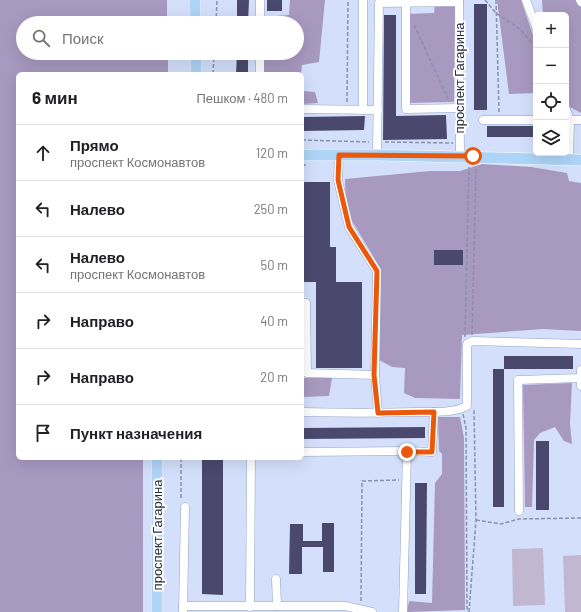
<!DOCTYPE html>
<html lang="ru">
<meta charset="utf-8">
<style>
:root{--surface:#fff;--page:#f6f6f6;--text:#202124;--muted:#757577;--line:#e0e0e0}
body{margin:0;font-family:Barlow,sans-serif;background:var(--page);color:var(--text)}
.controls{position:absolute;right:12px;top:12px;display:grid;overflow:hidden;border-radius:6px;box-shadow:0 4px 16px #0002}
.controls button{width:36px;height:36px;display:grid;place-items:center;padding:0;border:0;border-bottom:1px solid var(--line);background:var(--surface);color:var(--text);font:20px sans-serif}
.stop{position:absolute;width:12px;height:12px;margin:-9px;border:3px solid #ea580c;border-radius:50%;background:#fff}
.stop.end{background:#ea580c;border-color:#fff;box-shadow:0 1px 4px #0008}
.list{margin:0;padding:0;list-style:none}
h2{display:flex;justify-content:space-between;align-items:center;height:52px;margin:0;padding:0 16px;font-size:17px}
h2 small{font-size:13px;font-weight:400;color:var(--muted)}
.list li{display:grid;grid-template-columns:26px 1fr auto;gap:12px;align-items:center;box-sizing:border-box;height:56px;padding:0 16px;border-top:1px solid var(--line)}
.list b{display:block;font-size:15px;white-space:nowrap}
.list p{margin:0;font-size:13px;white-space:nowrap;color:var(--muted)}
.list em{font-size:13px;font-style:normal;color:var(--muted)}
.icon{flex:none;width:22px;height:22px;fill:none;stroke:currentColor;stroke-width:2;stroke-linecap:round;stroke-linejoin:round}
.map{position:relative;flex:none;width:581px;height:612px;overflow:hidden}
.search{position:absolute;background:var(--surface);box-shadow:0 4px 16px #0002;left:16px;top:16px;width:288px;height:44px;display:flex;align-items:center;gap:10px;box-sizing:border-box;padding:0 14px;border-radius:22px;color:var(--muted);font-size:15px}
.panel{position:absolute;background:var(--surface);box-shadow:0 4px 16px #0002;left:16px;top:72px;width:288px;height:388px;border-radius:6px}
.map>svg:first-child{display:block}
.green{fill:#c1b7d1}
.forest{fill:#a899c0}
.building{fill:#4a496d}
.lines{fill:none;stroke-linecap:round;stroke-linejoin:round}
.minor-casing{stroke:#94a2c2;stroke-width:9}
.major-casing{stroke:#fff;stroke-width:12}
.path{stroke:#8992a7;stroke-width:1.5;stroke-dasharray:4 2;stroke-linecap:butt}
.minor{stroke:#fff;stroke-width:8}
.major{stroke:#aed4f7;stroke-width:11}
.route{stroke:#ea580c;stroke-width:5}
.labels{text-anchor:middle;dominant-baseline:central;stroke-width:4;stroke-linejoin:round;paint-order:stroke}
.street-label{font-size:13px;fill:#272d39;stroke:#fff}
</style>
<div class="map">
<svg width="581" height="612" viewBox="0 0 581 612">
<rect width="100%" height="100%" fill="#d4e0fb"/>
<!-- green -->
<g class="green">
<polygon points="543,548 545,605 513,606 512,549"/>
<polygon points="581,555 581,612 565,612 563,556"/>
</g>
<!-- forest -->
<g class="forest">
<polygon points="0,0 167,0 167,23 23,23 23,53 168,53 168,74 18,74 18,458 143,458 143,612 0,612"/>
<polygon points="290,0 325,0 319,62 302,65 301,74 261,74 262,53 297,53 297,23 263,23 263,17 289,15"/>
<polygon points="497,0 521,0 536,44 536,93 509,94"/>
<polygon points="542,0 577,0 581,6 581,113 570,107 566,98 566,15 543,15"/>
<polygon points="435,5 455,7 454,102 407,103 407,14 434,13"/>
<polygon points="302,91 315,92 318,103 302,104"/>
<polygon points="482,164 531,167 567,173 569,181 581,183 581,331 543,329 462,335 460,399 415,398 404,393 405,368 392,367 379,360 377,353 378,264 346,211 345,179 430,171 460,171"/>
<polygon points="302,378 332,378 329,396 302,397"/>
<polygon points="572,383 570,424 572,444 564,441 555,427 540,433 534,440 532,507 525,507 523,385"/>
<polygon points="438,417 460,417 464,438 465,610 407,612 409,601 432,603 435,483 442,474 442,454 439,451"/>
</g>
<!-- building -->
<g class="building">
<polygon points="237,0 249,0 248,23 237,23"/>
<rect x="267" y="0" width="15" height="11"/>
<rect x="474" y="4" width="13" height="106"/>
<polygon points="384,15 396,15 396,116 446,115 447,139 383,140"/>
<polygon points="237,53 248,53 248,74 236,74"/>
<polygon points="365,116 364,130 302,131 302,117"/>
<rect x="487" y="126" width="49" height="11"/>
<polygon points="302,182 330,182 330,247 336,247 336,282 362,282 362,368 316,368 316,282 302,282"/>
<rect x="434" y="250" width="29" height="15"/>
<rect x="504" y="356" width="69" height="13"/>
<rect x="493" y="369" width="11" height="138"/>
<polygon points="425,427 425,438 302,439 302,428"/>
<rect x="536" y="441" width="13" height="69"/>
<polygon points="202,458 223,458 223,595 202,594"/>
<polygon points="415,483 427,483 426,594 415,594"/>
<polygon points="322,523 334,523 334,572 323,572 323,547 302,547 302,574 289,574 290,524 303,524 303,541 322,541"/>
</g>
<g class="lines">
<!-- minor casing -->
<g class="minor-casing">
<g id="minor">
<polyline points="363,0 363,110"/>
<polyline points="459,0 460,156"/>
<polyline points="526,0 536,27"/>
<polyline points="580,0 581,2"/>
<polyline points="406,3 406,109 460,108"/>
<polyline points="260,23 260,0"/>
<polyline points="260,74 260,53"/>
<polyline points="302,109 378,110"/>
<polyline points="566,109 570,120 569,159"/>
<polyline points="483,120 536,120"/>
<polyline points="566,120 581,120"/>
<polyline points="339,155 338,180 349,227 377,271 375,375 378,413"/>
<polyline points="377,155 379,3 459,2"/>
<polyline points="302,303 306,303 307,373 375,375"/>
<polyline points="581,370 581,386"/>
<path d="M302,412C341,413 380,413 419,412C434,412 453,413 467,406V344L472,341L581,344"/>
<polyline points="302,452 407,451"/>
<polyline points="519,511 518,380 581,378"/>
<polyline points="276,579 277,606"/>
<polyline points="183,606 345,606 372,612"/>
<polyline points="250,607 251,458"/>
<polyline points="183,612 185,507"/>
<polyline points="403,612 407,451 432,452 434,412"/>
</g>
</g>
<!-- major casing -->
<g class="major-casing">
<g id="major">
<polyline points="195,0 195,23"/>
<polyline points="196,53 196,74"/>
<polyline points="302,155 377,155 581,160"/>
<polyline points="157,612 157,458"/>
</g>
</g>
<!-- path -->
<g class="path">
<polyline points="485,0 496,13 520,29 536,48"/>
<polyline points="496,0 499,112"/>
<polyline points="216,23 217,0"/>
<polyline points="414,25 449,101"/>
<polyline points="213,74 214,53"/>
<polyline points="347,102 348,0"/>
<polyline points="302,140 369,142"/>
<polyline points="385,142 453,143"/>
<polyline points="302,165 308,165"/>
<polyline points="472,335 476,166"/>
<polyline points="465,337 469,167"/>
<polyline points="463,414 466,428 467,608 468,612"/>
<polyline points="181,458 181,500"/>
<polyline points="476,520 501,524 519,519 581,518"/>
<polyline points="361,601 362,481 399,480"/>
<polyline points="469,612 476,520 474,410"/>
</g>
<!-- minor -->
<use href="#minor" class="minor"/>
<!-- major -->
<use href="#major" class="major"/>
</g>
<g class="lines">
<!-- route -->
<polyline class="route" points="407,452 432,452 434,412 378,413 374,375 377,271 349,227 338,180 339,155 473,156"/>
</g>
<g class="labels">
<!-- street labels -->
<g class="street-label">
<text transform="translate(459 78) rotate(-90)">проспект Гагарина</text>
<text transform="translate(157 535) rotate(-90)">проспект Гагарина</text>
</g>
</g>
</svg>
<div class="controls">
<button>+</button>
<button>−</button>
<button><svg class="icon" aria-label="locate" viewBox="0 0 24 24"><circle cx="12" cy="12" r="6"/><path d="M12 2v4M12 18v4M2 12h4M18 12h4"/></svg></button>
<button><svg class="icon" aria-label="layers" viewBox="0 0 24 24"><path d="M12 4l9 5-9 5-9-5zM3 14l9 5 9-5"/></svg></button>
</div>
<div class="stop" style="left:473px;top:156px"></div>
<div class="stop end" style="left:407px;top:452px"></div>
<div class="search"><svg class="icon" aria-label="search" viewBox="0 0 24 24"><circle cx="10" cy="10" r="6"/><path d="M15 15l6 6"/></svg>Поиск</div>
<section class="panel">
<h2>6 мин<small>Пешком · 480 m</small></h2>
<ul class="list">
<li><svg class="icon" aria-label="ahead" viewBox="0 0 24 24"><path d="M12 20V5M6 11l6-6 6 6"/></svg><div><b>Прямо</b><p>проспект Космонавтов</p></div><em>120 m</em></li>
<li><svg class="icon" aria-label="left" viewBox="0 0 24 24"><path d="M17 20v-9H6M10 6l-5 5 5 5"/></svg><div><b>Налево</b></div><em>250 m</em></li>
<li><svg class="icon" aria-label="left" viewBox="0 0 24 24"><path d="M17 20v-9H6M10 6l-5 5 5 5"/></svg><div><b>Налево</b><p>проспект Космонавтов</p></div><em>50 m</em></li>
<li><svg class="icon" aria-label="right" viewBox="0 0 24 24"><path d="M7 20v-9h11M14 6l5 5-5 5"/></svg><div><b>Направо</b></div><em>40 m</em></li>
<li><svg class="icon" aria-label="right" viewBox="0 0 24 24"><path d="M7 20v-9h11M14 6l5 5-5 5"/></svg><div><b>Направо</b></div><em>20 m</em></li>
<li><svg class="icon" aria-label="arrive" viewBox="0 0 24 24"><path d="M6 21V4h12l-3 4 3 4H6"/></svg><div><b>Пункт назначения</b></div></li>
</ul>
</section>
</div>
